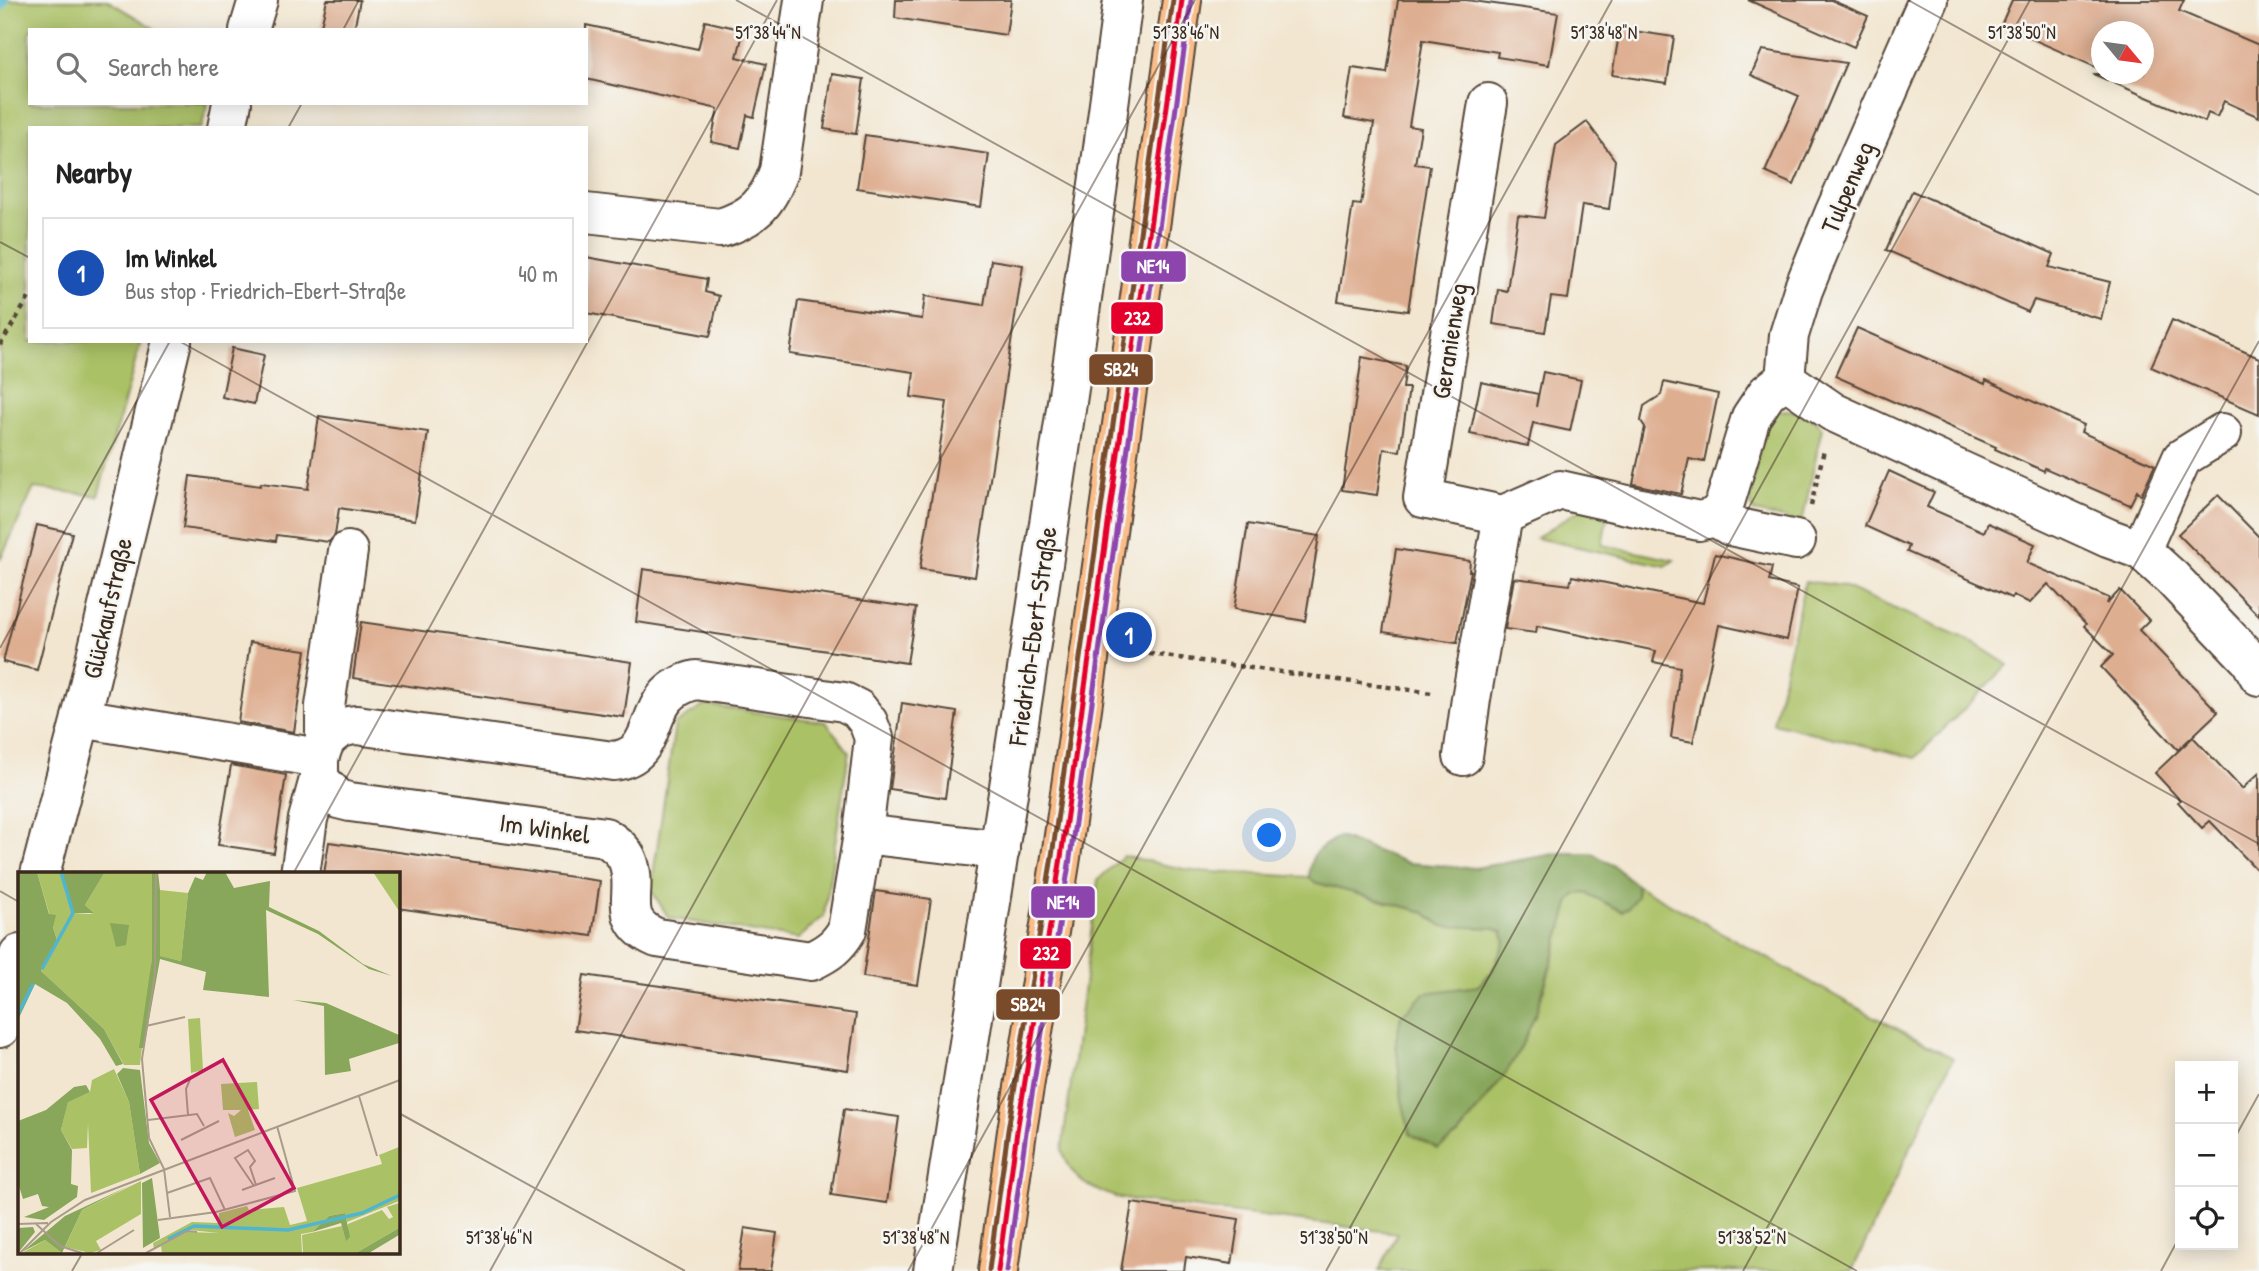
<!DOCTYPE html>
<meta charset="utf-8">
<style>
:root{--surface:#fff;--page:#f2f2f2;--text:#222;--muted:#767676;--line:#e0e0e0;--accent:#111827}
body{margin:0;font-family:"Patrick Hand",sans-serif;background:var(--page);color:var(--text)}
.controls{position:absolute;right:21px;bottom:21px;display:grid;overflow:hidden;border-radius:0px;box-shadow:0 4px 18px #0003}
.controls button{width:63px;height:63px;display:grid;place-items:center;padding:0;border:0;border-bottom:2px solid var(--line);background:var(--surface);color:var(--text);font:35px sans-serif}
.compass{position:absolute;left:2091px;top:21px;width:63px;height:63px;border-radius:50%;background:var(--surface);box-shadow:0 4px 18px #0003;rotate:119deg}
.you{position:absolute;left:1270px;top:836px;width:24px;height:24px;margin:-18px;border:5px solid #fff;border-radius:50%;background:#1a73e8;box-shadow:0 0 0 10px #1a73e833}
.badge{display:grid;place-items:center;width:46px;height:46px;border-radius:50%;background:var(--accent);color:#fff;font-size:23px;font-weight:700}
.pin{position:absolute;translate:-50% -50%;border:4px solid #fff;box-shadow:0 2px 7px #0006}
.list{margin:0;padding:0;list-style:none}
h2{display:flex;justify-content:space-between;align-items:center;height:91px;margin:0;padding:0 28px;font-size:30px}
h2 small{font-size:23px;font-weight:400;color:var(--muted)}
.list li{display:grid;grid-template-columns:46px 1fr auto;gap:21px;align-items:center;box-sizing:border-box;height:112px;margin:0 14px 14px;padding:0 14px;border:2px solid var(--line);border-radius:0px}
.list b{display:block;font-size:26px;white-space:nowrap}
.list p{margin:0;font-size:23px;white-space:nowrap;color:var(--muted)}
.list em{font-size:23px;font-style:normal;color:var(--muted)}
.icon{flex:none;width:38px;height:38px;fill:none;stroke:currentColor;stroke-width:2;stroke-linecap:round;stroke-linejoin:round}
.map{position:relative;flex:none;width:2259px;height:1271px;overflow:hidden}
.search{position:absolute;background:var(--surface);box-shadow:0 4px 18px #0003;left:28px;top:28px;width:560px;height:77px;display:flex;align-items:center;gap:18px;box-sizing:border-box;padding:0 24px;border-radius:0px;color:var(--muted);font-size:26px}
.panel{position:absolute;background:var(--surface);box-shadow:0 4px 18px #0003;left:28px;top:126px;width:560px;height:217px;border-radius:0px}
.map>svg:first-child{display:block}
.green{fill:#abc166;stroke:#737642;stroke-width:2}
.forest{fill:#88a75b;stroke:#62683c;stroke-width:2}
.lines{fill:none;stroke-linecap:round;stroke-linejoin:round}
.stream{stroke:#50b5cf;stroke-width:12}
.building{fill:#deae91}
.minor-casing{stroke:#564639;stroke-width:42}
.major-casing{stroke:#564639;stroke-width:42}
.path{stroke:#564639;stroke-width:4.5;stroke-dasharray:5 5;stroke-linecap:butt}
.minor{stroke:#fff;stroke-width:38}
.major{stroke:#f8bd89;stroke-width:38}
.bus-1-casing{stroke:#f6f6f2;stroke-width:10}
.bus-2-casing{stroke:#f6f6f2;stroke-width:10}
.bus-3-casing{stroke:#f6f6f2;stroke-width:10}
.bus-1{stroke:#e4002b;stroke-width:5}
.bus-2{stroke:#8e44ad;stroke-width:5}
.bus-3{stroke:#7a4b2a;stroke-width:5}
.ticks{fill:none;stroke:#3b2a1e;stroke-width:2;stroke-opacity:0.45}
.labels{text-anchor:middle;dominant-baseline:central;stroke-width:5;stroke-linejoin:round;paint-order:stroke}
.street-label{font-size:26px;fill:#3b2a1e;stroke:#f6f6f2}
.inset-river{fill:none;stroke:#50b5cf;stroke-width:3.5}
.inset-road{fill:none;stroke:#a99b89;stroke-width:2}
.view{fill:#c2185b;fill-opacity:0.15;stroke:#c2185b;stroke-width:3.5}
.inset-edge{fill:none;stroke:#3b2a1e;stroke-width:3.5}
.ticks-label{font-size:18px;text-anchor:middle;fill:#3b2a1e;stroke:#f6f6f2;stroke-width:5;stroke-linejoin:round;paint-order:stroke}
.line-badge{stroke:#f6f6f2;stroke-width:2.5}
.badge-label{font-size:19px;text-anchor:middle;font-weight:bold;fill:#fff}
</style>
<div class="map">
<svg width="2259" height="1271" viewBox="0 0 2259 1271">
<rect width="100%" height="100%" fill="#f6f6f2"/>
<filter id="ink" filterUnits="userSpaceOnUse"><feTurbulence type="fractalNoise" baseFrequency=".0143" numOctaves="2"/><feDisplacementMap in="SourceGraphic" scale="14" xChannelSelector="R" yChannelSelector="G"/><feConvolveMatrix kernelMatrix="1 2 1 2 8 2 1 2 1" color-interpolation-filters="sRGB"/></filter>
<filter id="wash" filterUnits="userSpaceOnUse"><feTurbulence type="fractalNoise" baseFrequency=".00686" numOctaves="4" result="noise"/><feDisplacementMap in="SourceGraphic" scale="28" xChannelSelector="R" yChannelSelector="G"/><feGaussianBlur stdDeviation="1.57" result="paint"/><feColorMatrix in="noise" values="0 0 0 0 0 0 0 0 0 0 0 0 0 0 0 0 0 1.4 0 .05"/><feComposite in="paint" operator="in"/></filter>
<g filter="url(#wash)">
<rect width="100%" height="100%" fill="#f2e6d0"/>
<!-- green -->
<g class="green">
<polygon points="0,0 107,0 157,30 30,30 30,103 208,103 201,128 30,128 30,341 141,341 98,496 34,488 0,560"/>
<path d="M1786,410C1799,411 1814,417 1822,428L1803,518L1800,522L1754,512L1749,499L1764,423L1774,412Z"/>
<polygon points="1582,508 1608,513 1602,545 1674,560 1666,566 1536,538"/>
<polygon points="1805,581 1843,586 1975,644 2008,665 1915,758 1773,723"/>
<polygon points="705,705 826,722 849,752 824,916 798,939 669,918 651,890 675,724"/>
<path d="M1123,856L1194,871L1309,877L1314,882L1424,912L1442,926L1494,928L1503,932L1505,942L1492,972L1478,986L1454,990L1401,1016L1396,1041L1402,1100L1458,1135C1480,1107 1505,1079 1521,1046C1544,1001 1555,950 1570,901L1576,894L1586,893L1622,911L1637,896L1636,885L1852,1005L1953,1058L1852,1271H1379L1397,1233L1118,1198C1087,1187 1073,1182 1062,1150L1098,880Z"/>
</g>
<!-- forest -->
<path class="forest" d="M1339,837L1408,863L1475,868L1560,853H1592L1614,866L1636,885L1637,896L1628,908L1622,911L1586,893L1576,894L1570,901L1536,1013L1521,1047L1506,1073L1458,1135L1438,1149L1410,1134L1402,1100L1396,1041L1401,1016L1425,993L1478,986L1492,972L1505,942L1503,932L1494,928L1442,926L1424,912L1314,882L1309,877C1309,854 1319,847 1339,837Z"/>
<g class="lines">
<!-- stream -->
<polyline class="stream" points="0,5 3,0"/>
</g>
<g id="blocks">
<!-- building -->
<g class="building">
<polygon points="327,0 360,0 354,30 320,30"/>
<polygon points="896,0 1011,0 1006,35 895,18"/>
<polygon points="1398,0 1466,0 1558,13 1549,65 1497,57 1498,52 1423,40 1409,126 1421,128 1415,164 1430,166 1408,311 1338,301 1353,204 1361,205 1374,123 1344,118 1352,68 1387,73"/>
<polygon points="1748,0 1831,0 1868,16 1854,47"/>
<polygon points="2012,0 2184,0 2179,11 2259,45 2259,117 2224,101 2217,117 2208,113 2205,122 2093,74 2144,74 2144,32 2102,32 2102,70 2001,25"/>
<polygon points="705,21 744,30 737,57 766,64 754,117 747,115 740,148 711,142 718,109 586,79 586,25 698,49"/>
<polygon points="1620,29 1674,37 1667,83 1612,75"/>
<polygon points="1762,50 1846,63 1794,185 1765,172 1799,96 1751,75"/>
<polygon points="832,74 864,79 856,134 824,129"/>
<polygon points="1587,122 1615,160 1609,209 1582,205 1568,299 1551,297 1545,332 1493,324 1498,289 1507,291 1518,215 1544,218 1556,145"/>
<polygon points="865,135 989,154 981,207 857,188"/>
<polygon points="1912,191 2054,254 2049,267 2110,282 2101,319 2034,300 2028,312 1886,250"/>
<polygon points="586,257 707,279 705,292 719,296 710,336 586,313"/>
<polygon points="991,260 1023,265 975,577 920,569 947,402 911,397 914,372 790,354 798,301 922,319 925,296 984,305"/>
<polygon points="2172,320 2259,358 2259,414 2151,367"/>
<polygon points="1857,328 1985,384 1986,380 2084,425 2081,432 2155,465 2141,495 2137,491 2130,505 2045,468 2044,471 1995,449 1996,447 1835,376"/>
<polygon points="232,348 264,355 254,404 222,397"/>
<polygon points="1362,357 1406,366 1403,388 1409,388 1400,451 1384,449 1377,495 1342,490"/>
<polygon points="1543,372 1581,380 1570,431 1533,423 1528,446 1470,434 1481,382 1538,394 1536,407"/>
<polygon points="1664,382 1718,394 1704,462 1689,459 1681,494 1633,484 1645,427 1641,421 1644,406 1661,395"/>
<polygon points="319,416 428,432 415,520 339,508 335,535 329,542 277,535 276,541 183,528 190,476 260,486 261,483 308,489"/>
<polygon points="1889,471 1934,492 1927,507 1984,532 1988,523 2035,544 2027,563 2109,598 2107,604 2120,590 2149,620 2139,630 2218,712 2178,750 2101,667 2113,655 2084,626 2086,624 2048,584 2030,603 2013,595 2011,598 1907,552 1909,546 1865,526"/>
<polygon points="2218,495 2259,537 2259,616 2178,534"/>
<polygon points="1248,524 1319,536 1305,621 1234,609"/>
<polygon points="37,525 72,533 37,670 3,662"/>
<polygon points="1396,549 1470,561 1469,571 1471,571 1457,643 1383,632"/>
<polygon points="1715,554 1772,567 1769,581 1798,588 1787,640 1719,625 1693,742 1671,738 1680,667 1653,662 1656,651 1537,626 1536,633 1505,629 1514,578 1570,585 1572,576 1703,603"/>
<polygon points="643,569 916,608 907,663 636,622"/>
<polygon points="361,622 632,662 624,717 353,678"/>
<polygon points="250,642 306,650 294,732 238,722"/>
<polygon points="902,703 957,712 945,798 890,789"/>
<polygon points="2193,737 2242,789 2259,773 2259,872 2210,821 2202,828 2178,802 2180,800 2155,773"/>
<polygon points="231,765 286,775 274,853 218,845"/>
<polygon points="329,842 600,881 592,936 397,908 397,874 324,874"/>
<polygon points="876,891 931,899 918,985 863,977"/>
<polygon points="584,975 856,1014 848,1070 575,1030"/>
<polygon points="844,1109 899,1117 887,1203 831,1195"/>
<polygon points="1132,1203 1239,1219 1232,1264 1186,1257 1184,1271 1121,1271"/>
<polygon points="745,1228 777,1233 771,1271 738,1271"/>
</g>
</g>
</g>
<g filter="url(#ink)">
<use href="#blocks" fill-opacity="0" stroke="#564639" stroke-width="2"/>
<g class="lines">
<!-- minor casing -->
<g class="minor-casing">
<g id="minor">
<polyline points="249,30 258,0"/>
<polyline points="1488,103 1423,498 1503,515 1560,490 1699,521 1715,517 1724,506 1751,417 1767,393 1785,379 1789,335 1803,290 1834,214 1928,0"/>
<polyline points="227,128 232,103"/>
<path d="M586,213L720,228C753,218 767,204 779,171L804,0"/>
<polyline points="1785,379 1833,412 2108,538 2141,550 2172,578 2250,660 2259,676"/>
<polyline points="1715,517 1730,526 1796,540"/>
<polyline points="2141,550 2182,458 2222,433"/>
<polyline points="81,718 319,758"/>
<polyline points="1463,756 1471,699 1503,515"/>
<path d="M319,779L338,799L350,802L605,837C614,843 624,850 628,861C640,893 614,920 657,938L811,961C828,953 838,946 847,930L863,834L874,738L868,722L858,709L844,702L696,680C636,694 666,755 613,761L357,725C342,726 335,730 325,741"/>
<polyline points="863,834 1000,850"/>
<polyline points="40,874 81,718 172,341"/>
<polyline points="300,874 308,819 319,779 319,758 325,741 325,706 348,551"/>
<polyline points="0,1028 19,954"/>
<path d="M933,1271C1000,848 1067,425 1123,0"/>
</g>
</g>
<!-- major casing -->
<g class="major-casing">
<polyline id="major" points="998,1271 1017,1131 1061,857 1182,0"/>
</g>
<!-- path -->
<g class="path">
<polyline points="0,345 30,296"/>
<polyline points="1811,506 1824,450"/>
<polyline points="1129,651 1432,693"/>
</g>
<!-- minor -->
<use href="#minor" class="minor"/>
<!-- major -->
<use href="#major" class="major"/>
<!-- bus-1 casing -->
<g class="bus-1-casing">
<polyline id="bus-1" points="998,1271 1017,1131 1061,857 1182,0"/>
</g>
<!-- bus-2 casing -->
<g class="bus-2-casing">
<polyline id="bus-2" points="1007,1271 1026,1132 1070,858 1191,1"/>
</g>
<!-- bus-3 casing -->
<g class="bus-3-casing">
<polyline id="bus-3" points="989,1270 1008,1130 1052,856 1173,0"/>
</g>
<!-- bus-1 -->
<use href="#bus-1" class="bus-1"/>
<!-- bus-2 -->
<use href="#bus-2" class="bus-2"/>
<!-- bus-3 -->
<use href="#bus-3" class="bus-3"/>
</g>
</g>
<!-- ticks -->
<path class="ticks" d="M736,0L2259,844M1908,0L2259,195M343,30L359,0M288,128L302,103M0,242L30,258M179,341L1857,1271M0,648L170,341M293,874L777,0M0,891L19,902M397,1112L685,1271M2233,1141L2259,1094M72,1271L83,1252M490,1271L1195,0M908,1271L1612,0M1326,1271L2030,0M1743,1271L2259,341M2161,1271L2180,1236"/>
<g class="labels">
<!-- street labels -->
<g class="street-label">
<text transform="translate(1847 187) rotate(-67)">Tulpenweg</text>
<text transform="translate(1449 341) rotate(-81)">Geranienweg</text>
<text transform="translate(107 608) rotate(-77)">Glückaufstraße</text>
<text transform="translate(1032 636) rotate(-82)">Friedrich-Ebert-Straße</text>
<text transform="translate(545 828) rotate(8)">Im Winkel</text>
</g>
</g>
<!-- overview -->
<g transform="translate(18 872)">
<rect width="382" height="382" fill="#f2e6d0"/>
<path d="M19,0H43L55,41L71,42L76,41L67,33L87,0H134V86L122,193H106L86,157L23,99L39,68ZM355,0H381V39ZM142,18L170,21L163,89L141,84ZM182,146L185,198L173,201L170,147ZM96,197L111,230L122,302L73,321L70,251L69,276L54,277L43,258L50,229L72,220L74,208ZM239,210L241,237L230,238L237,258L217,265L210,241L216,244L223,238H205L203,212ZM381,275V329L329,350L327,341L311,344L294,360L283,362L284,381H144L143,374L169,360L201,361L172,358L136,377L135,371L174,350L200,351L201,341L229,334L231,338L266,335L272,353L289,349L279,316L364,292L361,283ZM123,309V342L78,369L83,378L72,381L47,375L64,338ZM381,331V356L338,381H285L284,363L324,354L328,368L330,352L364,338L371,347L375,345L369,335ZM27,368L44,381H4L22,371Z" fill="#abc166"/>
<path d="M0,0H19L31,42L38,43L35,55L39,68L23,99L86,157L105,192L98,194L82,167L49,131L17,112L0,148ZM43,0H87L67,33L76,41H55ZM134,0H140L142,18V84L163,89L170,21L177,5L185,8L189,0H207L216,16L252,9L251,35L301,59L345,92L374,104L351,97L300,62L248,38L251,125L185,118L188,100L142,87L126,176H121L134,86ZM92,51L111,53L108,73L98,75ZM275,128L308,131L381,163V171L331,187L333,199L307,203L306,134ZM105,196L122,198L131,271L142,291L122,302L111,230L99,202ZM68,213L72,220L50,230L43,258L54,278L53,312L60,314L59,325L26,348L6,345L31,335L24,334L20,322L5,327L0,311V249L28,238L56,215ZM134,306L142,366L125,376L124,311ZM113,313L64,338L44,381L27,368L4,380L47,344ZM327,341L332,365L328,369L323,351L294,360L311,344ZM15,355L17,360L0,381V356ZM381,356V363L351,381H338Z" fill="#88a75b"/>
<path class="inset-river" d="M24,97L55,41L43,0M0,142L15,112M150,367L176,354L270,358L344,341L382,323"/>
<path class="inset-road" d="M138,0L137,101L124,187L131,266L146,297L152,345M128,154L167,145M341,224L359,284M170,243L168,217L173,205M130,248L179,242L186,254M163,268L201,249M236,314L217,286L230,278L237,289L232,295L238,313M224,318L257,306M149,321L192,306L207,338M140,348L198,340L277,319L259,254M17,351L42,374L64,381M0,352L30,351M2,381L33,350L67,328L382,208M79,381L116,358M128,381L169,359L179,360"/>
<path class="view" d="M205,188L276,316L204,355L133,228Z"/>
<rect width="382" height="382" class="inset-edge"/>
</g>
<g class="ticks-label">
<text x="768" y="39">51°38'44"N</text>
<text x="1186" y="39">51°38'46"N</text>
<text x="1604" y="39">51°38'48"N</text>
<text x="2022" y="39">51°38'50"N</text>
<text x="499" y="1244">51°38'46"N</text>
<text x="916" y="1244">51°38'48"N</text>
<text x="1334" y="1244">51°38'50"N</text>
<text x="1752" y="1244">51°38'52"N</text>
</g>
<g class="line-badge">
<rect x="1120" y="250" width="67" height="33" rx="7" fill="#8e44ad"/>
<rect x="1110" y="301" width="54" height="34" rx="7" fill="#e4002b"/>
<rect x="1088" y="353" width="66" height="33" rx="7" fill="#7a4b2a"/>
<rect x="1030" y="885" width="66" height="34" rx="7" fill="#8e44ad"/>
<rect x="1019" y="937" width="53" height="33" rx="7" fill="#e4002b"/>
<rect x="995" y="988" width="66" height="33" rx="7" fill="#7a4b2a"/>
</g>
<g class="badge-label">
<text x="1153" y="273">NE14</text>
<text x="1137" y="325">232</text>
<text x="1121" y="376">SB24</text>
<text x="1063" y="909">NE14</text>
<text x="1046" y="960">232</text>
<text x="1028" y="1011">SB24</text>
</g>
</svg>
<div class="controls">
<button>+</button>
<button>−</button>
<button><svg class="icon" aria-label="locate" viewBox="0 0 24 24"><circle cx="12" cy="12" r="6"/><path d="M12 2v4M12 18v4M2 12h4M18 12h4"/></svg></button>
</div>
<svg class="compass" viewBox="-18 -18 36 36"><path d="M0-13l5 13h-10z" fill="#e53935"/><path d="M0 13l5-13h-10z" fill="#767676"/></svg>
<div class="you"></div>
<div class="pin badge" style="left:1129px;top:635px;background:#1a4fb4">1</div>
<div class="search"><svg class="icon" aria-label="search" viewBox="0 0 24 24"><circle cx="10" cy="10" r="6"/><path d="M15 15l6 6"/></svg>Search here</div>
<section class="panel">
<h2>Nearby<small></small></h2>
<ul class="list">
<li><span class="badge" style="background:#1a4fb4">1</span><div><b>Im Winkel</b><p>Bus stop · Friedrich-Ebert-Straße</p></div><em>40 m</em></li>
</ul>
</section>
</div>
